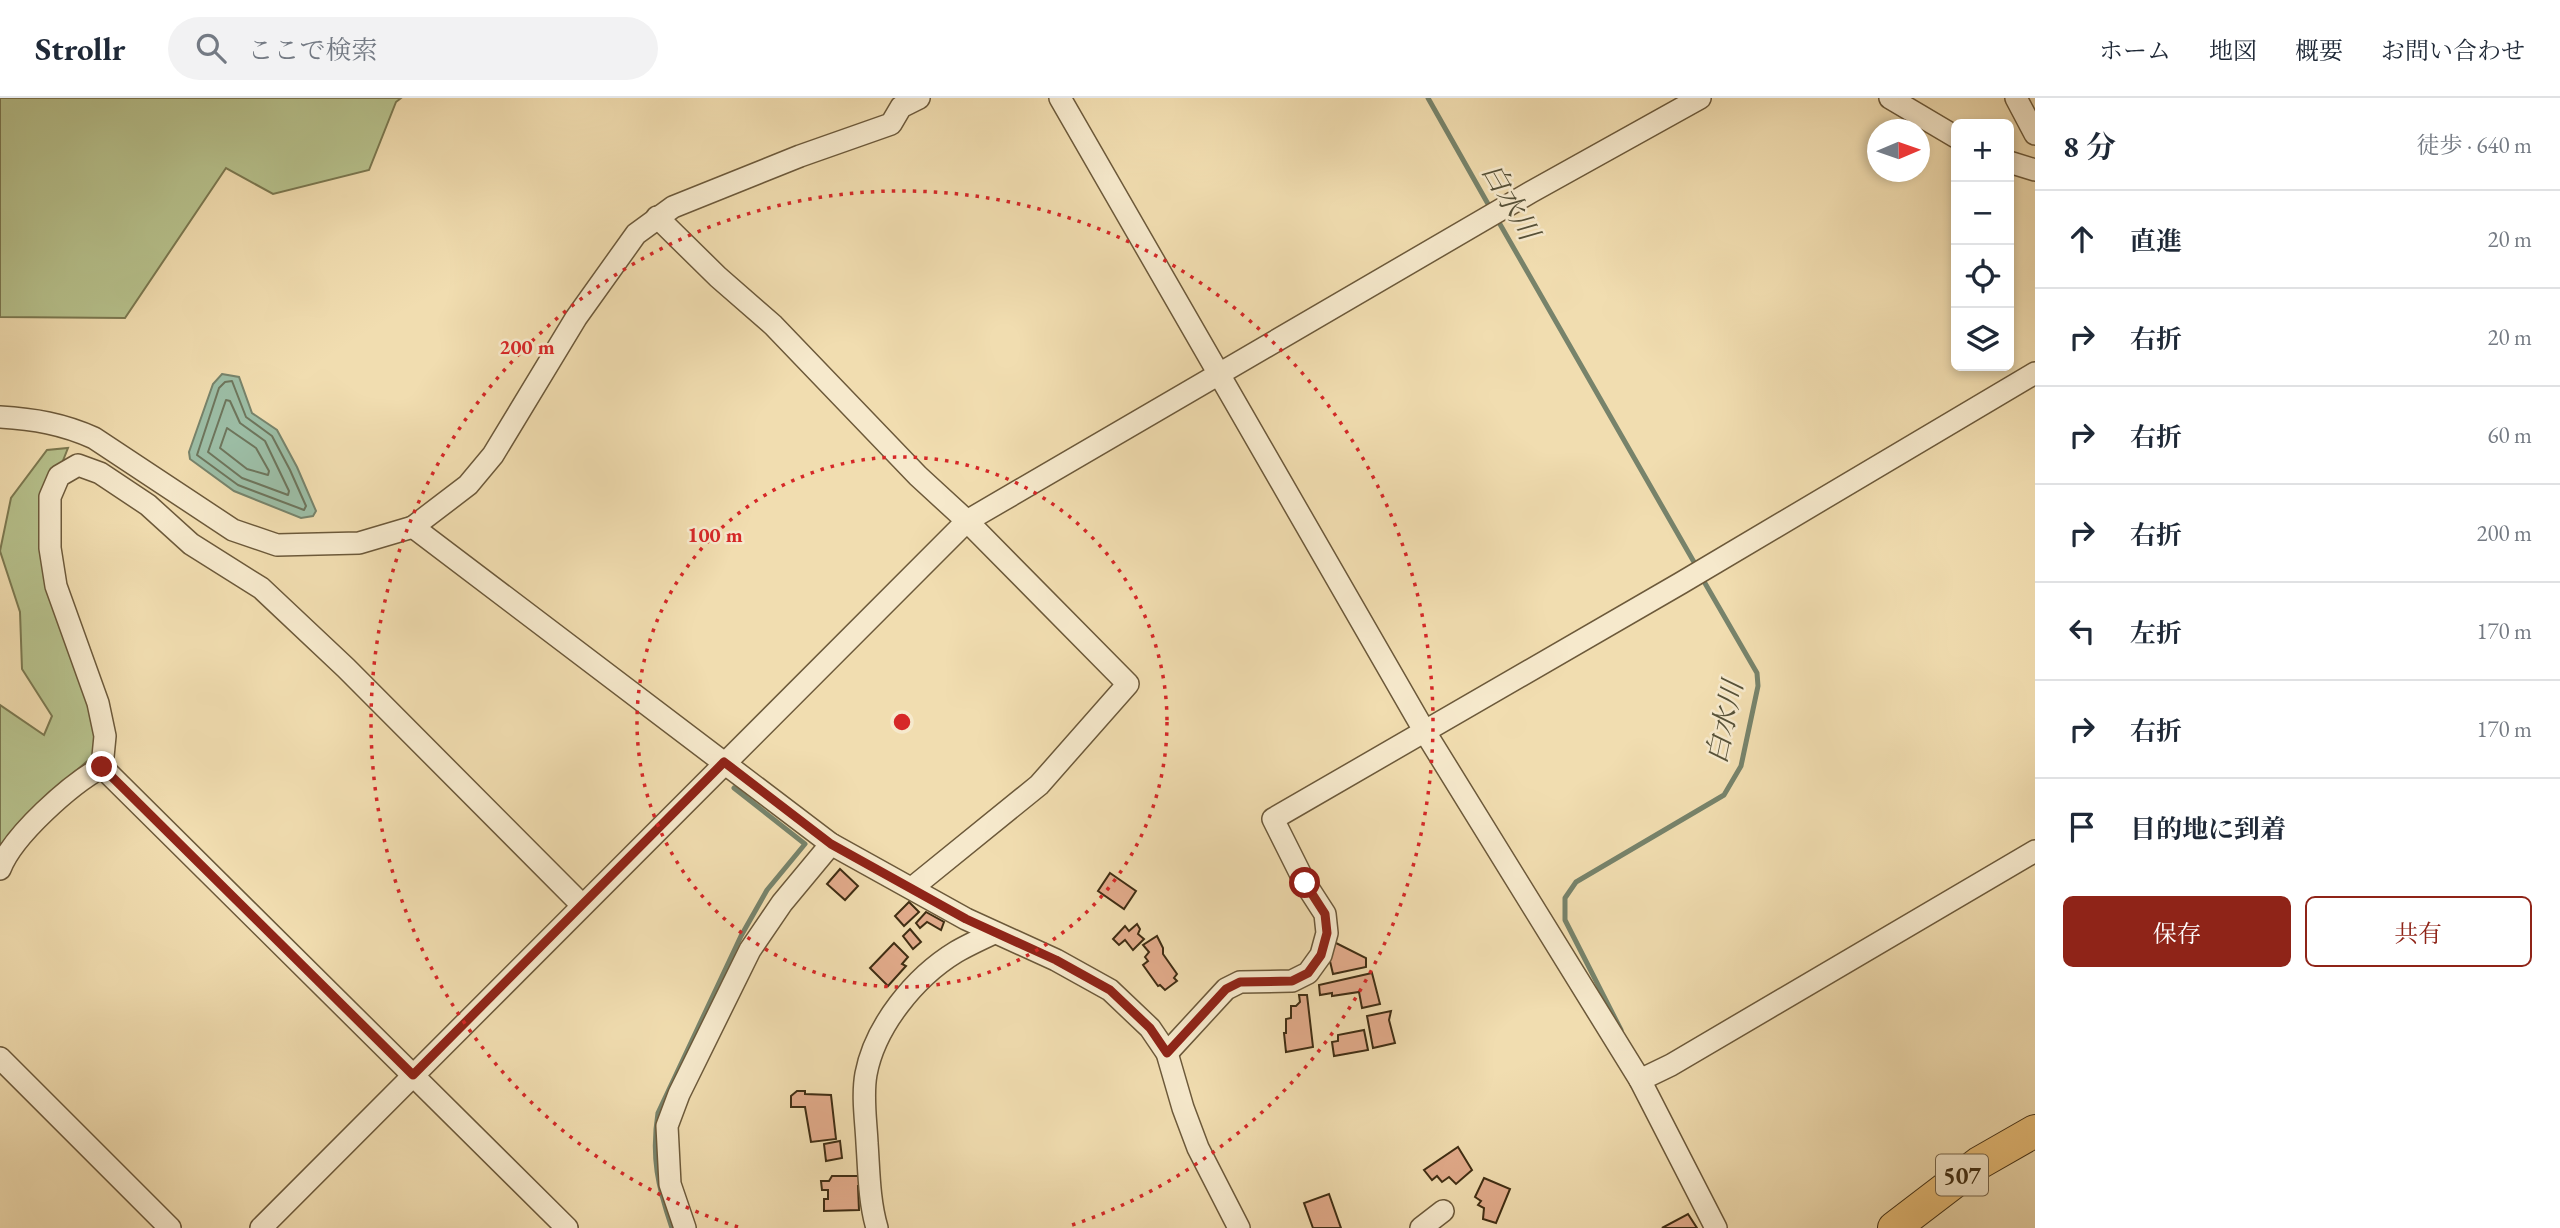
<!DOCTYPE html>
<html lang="ja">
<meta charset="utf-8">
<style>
:root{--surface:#fff;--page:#f2f2f3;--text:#1f2937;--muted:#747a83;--line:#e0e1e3;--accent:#8f2418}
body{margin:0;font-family:"EB Garamond","Noto Serif JP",serif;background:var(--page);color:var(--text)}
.controls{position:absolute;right:21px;top:21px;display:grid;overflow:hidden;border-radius:10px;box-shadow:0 4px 10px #0003}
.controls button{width:63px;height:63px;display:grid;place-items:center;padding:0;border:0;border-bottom:2px solid var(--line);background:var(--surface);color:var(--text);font:35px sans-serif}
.compass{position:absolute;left:1867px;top:21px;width:63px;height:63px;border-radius:50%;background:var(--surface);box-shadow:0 4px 10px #0003;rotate:88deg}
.stop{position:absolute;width:21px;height:21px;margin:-16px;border:5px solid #8f2418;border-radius:50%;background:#fff}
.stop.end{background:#8f2418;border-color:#fff;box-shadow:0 2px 7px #0008}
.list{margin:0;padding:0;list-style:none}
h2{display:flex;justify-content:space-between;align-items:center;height:91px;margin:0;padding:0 28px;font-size:30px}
h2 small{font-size:23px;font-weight:400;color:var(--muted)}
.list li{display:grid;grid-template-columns:46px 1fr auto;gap:21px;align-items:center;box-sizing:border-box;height:98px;padding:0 28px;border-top:2px solid var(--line)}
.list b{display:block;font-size:26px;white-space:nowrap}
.list em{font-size:23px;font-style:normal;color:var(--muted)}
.actions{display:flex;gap:14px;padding:21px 28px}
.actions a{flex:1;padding:16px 0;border:2px solid var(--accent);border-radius:10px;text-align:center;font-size:24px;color:var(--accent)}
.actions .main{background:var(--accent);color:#fff}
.icon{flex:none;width:38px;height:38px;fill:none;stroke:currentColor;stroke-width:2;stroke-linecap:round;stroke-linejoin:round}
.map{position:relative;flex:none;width:2035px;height:1130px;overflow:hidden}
header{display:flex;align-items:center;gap:42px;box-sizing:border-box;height:98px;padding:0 35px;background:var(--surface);border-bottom:2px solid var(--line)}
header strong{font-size:33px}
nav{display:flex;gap:38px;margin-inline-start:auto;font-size:24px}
.search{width:490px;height:63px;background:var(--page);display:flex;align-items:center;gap:18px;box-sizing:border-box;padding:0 24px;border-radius:38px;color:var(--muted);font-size:26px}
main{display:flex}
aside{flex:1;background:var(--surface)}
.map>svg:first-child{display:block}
.green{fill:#b7c28d;stroke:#7b7850;stroke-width:2}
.water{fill:#9cbda5;stroke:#77836b;stroke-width:2}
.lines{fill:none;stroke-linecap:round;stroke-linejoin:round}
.shore{stroke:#6e755c;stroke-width:2}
.stream{stroke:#77836b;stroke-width:5}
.building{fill:#e2ab8b;stroke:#3f2d13;stroke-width:2}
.minor-casing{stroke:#6c593a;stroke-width:24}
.highway-casing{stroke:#3f2d13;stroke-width:34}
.minor{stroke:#f6e9cc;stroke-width:21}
.highway{stroke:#e8be78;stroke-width:32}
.route{stroke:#8f2418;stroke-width:9}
.ring{fill:none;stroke:#d62828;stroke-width:3.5;stroke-dasharray:3.5 7}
.labels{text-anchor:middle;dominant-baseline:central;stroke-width:5;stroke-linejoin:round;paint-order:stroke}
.shield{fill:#f6e9cc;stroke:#76654a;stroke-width:2}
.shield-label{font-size:24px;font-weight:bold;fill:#3f2d13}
.water-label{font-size:28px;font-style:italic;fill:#565138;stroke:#f6e9cc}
.centre{fill:#d62828;stroke:#f6e9cc;stroke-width:3.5}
.ring-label{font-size:21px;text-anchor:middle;font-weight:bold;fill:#d62828;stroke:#f6e9cc;stroke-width:5;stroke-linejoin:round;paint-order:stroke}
</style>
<header>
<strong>Strollr</strong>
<div class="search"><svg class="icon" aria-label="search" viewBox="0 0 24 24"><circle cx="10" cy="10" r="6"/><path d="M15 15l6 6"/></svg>ここで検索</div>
<nav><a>ホーム</a><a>地図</a><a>概要</a><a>お問い合わせ</a></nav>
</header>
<main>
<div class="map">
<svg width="2035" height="1130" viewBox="0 0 2035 1130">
<rect width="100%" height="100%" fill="#f1ddb0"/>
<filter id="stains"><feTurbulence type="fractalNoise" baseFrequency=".00286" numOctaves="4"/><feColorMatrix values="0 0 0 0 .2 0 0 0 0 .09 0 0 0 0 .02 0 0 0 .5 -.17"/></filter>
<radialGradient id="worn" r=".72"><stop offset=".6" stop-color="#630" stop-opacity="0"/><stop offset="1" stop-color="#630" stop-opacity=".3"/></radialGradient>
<!-- green -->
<g class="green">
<polygon points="0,0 401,0 396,4 369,72 273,96 226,70 125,220 0,219"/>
<path d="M68,350L62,365L42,392L95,618L96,637L93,658C60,688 21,714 0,755V607L44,637L52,618L22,571L20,514L0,453L11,400L47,352Z"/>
</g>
<!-- water -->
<polygon class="water" points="222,276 239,279 252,315 277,332 297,369 316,413 313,418 301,420 234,393 190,361 189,354 213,286"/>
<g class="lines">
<!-- shore -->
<g class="shore">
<polygon points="232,283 246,319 272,338 290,372 306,408 304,412 238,387 197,357 219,290 225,284"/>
<polygon points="226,302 230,303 240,325 265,343 289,393 288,397 242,380 208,354"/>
<polygon points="227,330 256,350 269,373 268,377 247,371 220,350"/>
</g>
<!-- stream -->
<g class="stream">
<polyline points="1428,0 1492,113"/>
<polyline points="1497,121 1698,471"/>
<polyline points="1621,932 1565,822 1565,800 1576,784 1724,697 1741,668 1758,588 1757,575 1702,480"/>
<path d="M672,1130C658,1089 651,1059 658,1015L741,838L767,792L805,746L734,690"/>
</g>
</g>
<!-- building -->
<g class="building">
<polygon points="840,771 858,788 845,802 827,786"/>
<polygon points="1110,775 1136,793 1124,811 1098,793"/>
<polygon points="909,804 919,814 904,828 895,818"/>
<polygon points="926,814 944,824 941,832 927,824 920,830 916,825"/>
<polygon points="1137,826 1140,831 1138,836 1144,841 1133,852 1125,842 1119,847 1113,841 1125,828 1129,833"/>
<polygon points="910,831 921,844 913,851 903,838"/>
<polygon points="1157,838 1163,850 1163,856 1177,876 1174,880 1177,883 1165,892 1160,887 1158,888 1143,867 1148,863 1145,859 1149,854 1143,847"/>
<polygon points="1334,844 1366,860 1366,869 1333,876 1329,859"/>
<polygon points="894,845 908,859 902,866 906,868 888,888 870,870"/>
<polygon points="1372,875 1380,906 1362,910 1359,894 1332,898 1332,895 1320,897 1319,887"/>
<polygon points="1299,897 1307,897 1313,949 1286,954 1284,935 1286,935 1286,921 1291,920 1291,908 1296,908 1300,904"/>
<polygon points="1391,913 1389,922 1395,945 1373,950 1367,918"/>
<polygon points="1364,932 1368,952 1334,958 1332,944 1338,943 1338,937"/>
<polygon points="797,993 805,993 805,996 831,997 836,1041 811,1044 805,1009 791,1009 791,998"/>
<polygon points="840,1043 842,1060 826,1063 824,1046"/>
<polygon points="1458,1049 1472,1072 1456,1086 1449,1079 1442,1084 1437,1078 1432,1082 1424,1072"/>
<polygon points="832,1078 861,1078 862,1088 858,1088 859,1112 824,1113 824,1101 828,1101 828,1092 822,1092 821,1083 829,1083"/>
<polygon points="1484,1080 1510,1091 1496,1125 1483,1121 1484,1110 1478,1107 1481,1103 1475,1099"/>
<polygon points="1329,1096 1341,1130 1313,1130 1304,1105"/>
<polygon points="1688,1116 1697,1130 1662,1130"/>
</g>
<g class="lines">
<!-- minor casing -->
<g class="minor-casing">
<g id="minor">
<polyline points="1060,0 1425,634 1640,982 1716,1130"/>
<polyline points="1890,0 1956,39"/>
<polyline points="2016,0 2035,36"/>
<polyline points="2009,64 2035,72"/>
<polyline points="657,119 718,179 773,227 918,378 967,423 1128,586 1039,687 912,790"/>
<path d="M0,319C34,321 63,326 94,340L233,432L277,447L359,445L413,429L468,387L493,357L576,220L636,136L673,109L800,58L891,26L901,9L919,0"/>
<polyline points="413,429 831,746 966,821 1056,862 1110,892 1150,930 1167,955 1183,1010 1198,1050 1239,1130"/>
<polyline points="102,669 105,638 98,605 56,488 50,450 50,399 59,378 78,367 100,375 148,407 191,446 261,490 346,570 582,807"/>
<polyline points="102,669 567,1130"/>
<path d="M0,771C13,737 71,686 102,669"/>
<polyline points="1167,955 1226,891 1240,884 1292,883 1308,875 1321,857 1327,835 1325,816 1305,785 1273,721 1681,485 2035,275"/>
<polyline points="0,960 170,1130"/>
<polyline points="1640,982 1671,967 2035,753"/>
<polyline points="261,1130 967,423 1531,94 1700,0"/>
<polyline points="685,1130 670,1086 667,1028 679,996 750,852 782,805 831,746"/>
<path d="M877,1130C869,1103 869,1073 867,1045C866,1023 862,998 866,976C875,928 915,879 956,854C968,847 981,841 994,835"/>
<polyline points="1421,1130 1443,1113"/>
</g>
</g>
<!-- highway casing -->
<g class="highway-casing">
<polyline id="highway" points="1894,1130 1979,1065 2035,1033"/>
</g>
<!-- minor -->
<use href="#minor" class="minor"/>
<!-- highway -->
<use href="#highway" class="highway"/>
</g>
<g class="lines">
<!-- route -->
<polyline class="route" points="102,669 413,977 724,664 831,746 966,821 1056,862 1110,892 1150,930 1167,955 1226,891 1240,884 1292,883 1308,875 1321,857 1327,835 1325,816 1305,785"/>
</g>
<!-- distance rings -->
<g class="ring">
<circle cx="902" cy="624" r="265"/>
<path d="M738 1129A531 531 0 1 1 1066 1129"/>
</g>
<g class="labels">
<!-- shield labels -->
<rect class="shield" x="1936" y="1056.5" width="52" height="41" rx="5"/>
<g class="shield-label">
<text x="1962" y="1077">507</text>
</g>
<!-- water labels -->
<g class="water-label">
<text transform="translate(1511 103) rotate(60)">白水川</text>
<text transform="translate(1724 624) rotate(-78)">白水川</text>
</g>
</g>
<circle cx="902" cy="624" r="10" class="centre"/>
<g class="ring-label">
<text x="527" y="256">200 m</text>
<text x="715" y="444">100 m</text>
</g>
<rect width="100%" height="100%" filter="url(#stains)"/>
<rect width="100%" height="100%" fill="url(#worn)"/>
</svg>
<div class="controls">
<button>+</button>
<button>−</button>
<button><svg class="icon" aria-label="locate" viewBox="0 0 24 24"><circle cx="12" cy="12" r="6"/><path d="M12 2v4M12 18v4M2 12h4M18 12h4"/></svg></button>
<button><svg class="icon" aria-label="layers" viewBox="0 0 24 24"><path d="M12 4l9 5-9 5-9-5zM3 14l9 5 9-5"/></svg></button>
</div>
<svg class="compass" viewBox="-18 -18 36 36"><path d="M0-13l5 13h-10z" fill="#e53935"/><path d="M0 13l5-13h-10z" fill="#747a83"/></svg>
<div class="stop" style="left:1305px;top:785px"></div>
<div class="stop end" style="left:102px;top:669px"></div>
</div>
<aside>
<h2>8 分<small>徒歩 · 640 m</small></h2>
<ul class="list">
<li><svg class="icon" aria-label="ahead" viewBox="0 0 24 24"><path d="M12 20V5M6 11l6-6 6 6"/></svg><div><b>直進</b></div><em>20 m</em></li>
<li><svg class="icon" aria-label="right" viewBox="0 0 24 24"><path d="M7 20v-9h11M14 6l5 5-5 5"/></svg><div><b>右折</b></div><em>20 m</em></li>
<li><svg class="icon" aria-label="right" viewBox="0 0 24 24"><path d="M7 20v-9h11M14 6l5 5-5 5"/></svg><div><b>右折</b></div><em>60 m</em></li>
<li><svg class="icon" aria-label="right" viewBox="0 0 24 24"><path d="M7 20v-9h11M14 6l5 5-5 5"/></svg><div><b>右折</b></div><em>200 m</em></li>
<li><svg class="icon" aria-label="left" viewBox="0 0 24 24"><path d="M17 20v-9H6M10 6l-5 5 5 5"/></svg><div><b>左折</b></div><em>170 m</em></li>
<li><svg class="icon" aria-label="right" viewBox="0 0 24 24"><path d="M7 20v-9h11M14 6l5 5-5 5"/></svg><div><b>右折</b></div><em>170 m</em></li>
<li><svg class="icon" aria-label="arrive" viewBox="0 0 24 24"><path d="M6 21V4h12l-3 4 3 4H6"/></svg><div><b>目的地に到着</b></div></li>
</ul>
<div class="actions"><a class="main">保存</a><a>共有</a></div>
</aside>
</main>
